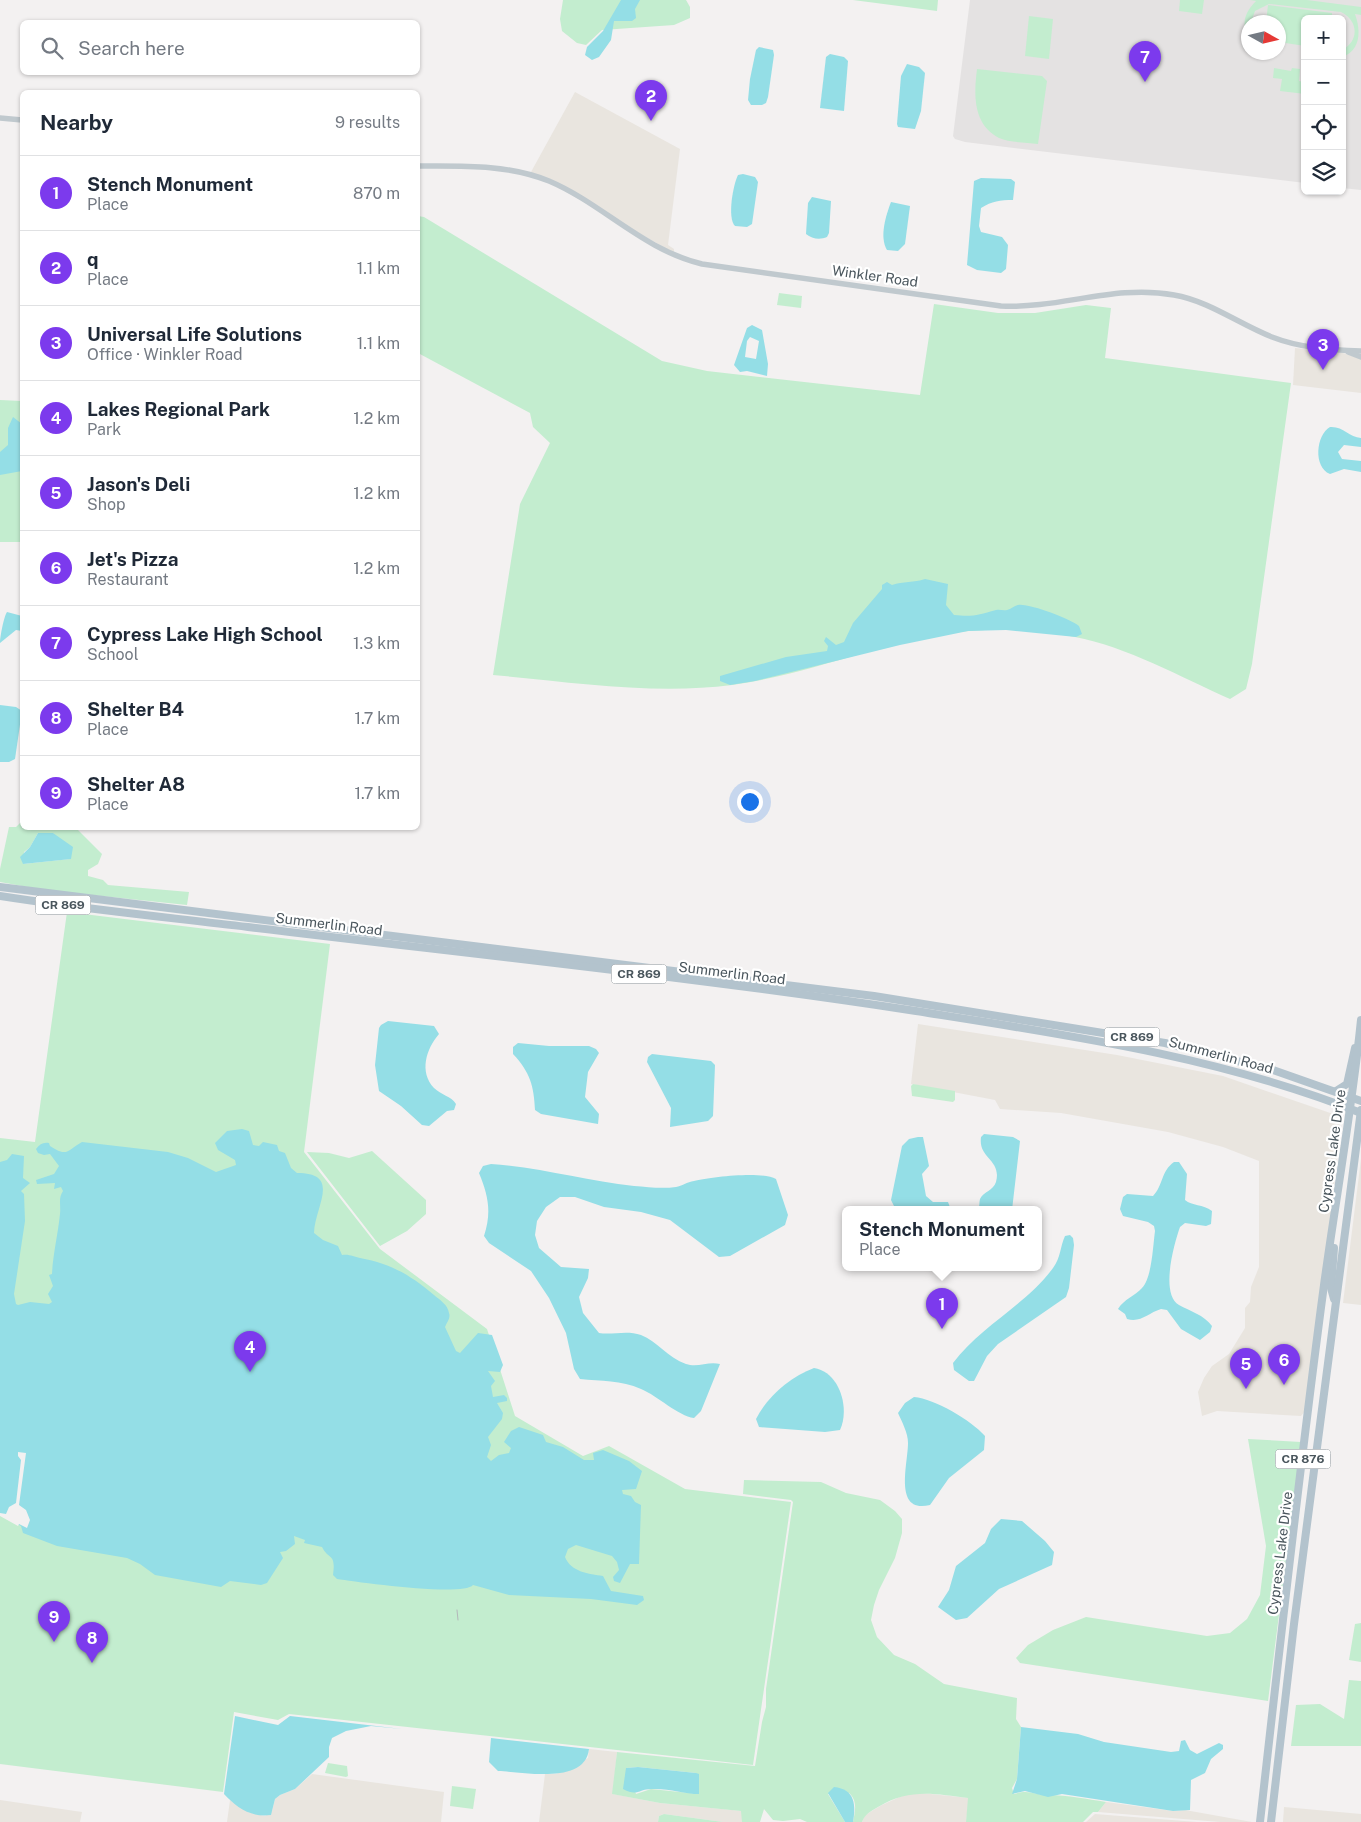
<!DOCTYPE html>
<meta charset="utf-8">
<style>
:root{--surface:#fff;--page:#f6f6f7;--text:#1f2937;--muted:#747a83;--line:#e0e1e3;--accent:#7c3aed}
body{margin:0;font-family:"Public Sans",sans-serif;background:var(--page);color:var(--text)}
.controls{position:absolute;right:15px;top:15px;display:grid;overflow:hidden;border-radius:8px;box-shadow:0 1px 4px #0004}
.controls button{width:45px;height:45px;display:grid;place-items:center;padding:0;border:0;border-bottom:1px solid var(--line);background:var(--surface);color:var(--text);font:25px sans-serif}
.compass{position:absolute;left:1241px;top:15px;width:45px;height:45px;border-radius:50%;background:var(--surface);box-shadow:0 1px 4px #0004;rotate:98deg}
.you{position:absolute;left:749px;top:801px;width:18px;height:18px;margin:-12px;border:4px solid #fff;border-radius:50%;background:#1a73e8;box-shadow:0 0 0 8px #1a73e833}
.badge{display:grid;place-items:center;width:32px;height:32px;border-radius:50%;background:var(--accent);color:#fff;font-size:16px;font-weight:700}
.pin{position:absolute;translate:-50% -41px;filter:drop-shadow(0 1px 2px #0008)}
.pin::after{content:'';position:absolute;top:26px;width:18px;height:15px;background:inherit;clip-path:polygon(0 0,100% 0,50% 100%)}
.popup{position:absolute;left:842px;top:1206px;width:200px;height:65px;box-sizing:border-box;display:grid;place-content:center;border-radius:8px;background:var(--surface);filter:drop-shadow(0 1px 4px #0005);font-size:16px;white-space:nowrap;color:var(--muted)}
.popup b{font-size:19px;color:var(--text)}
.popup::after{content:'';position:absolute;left:50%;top:100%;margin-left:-10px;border:10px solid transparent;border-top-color:var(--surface)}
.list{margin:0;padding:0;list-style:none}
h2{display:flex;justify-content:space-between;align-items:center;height:65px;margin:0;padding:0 20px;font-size:21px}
h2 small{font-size:16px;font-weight:400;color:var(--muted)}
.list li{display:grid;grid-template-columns:32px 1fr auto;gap:15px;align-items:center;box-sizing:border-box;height:75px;padding:0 20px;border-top:1px solid var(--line)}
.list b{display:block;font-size:19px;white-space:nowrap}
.list p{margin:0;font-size:16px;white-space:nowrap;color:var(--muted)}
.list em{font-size:16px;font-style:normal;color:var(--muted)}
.icon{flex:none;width:28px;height:28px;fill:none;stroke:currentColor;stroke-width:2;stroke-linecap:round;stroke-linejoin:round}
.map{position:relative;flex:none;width:1361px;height:1822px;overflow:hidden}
.search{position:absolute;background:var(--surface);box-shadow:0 1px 4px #0004;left:20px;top:20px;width:400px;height:55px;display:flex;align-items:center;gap:12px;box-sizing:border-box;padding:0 18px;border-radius:8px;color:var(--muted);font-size:19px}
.panel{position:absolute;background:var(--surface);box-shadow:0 1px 4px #0004;left:20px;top:90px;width:400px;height:740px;border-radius:8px}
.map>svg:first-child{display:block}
.commercial{fill:#e9e5df}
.education{fill:#e4e2e2;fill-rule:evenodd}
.green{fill:#c3edcf;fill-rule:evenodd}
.water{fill:#94dee6;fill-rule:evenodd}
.pier{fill:#f3f1f1}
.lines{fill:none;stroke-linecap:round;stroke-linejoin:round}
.minor{stroke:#c0c9ce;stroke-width:5.5}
.major{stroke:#b3c3cd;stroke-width:8}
.rail{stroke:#b3b7ba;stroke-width:1}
.labels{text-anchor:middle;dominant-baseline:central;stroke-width:4.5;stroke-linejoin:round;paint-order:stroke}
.shield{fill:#fff;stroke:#80898e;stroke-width:1}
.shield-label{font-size:12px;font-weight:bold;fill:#4a565d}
.street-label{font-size:14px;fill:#4a565d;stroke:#fff}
</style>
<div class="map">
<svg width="1361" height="1822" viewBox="0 0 1361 1822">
<rect width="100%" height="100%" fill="#f3f1f1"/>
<!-- commercial -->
<g class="commercial">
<polygon points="575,92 680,149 668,245 674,249 674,253 531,172"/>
<polygon points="1295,348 1343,353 1361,359 1361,393 1293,385"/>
<polygon points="918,1024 1117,1055 1223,1076 1339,1116 1340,1124 1328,1250 1305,1411 1301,1416 1217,1411 1202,1416 1198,1392 1204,1378 1212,1366 1229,1354 1245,1328 1245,1308 1250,1302 1251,1287 1259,1267 1259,1161 1223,1147 1168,1132 1061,1113 1000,1109 995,1100 911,1084"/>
<polygon points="1361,1159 1361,1305 1343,1303"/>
<polygon points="589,1749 617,1752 613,1794 660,1803 742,1811 742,1822 723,1822 664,1814 659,1816 658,1822 539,1822 545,1774 556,1774 588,1758"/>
<polygon points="312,1774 444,1792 441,1822 227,1822 230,1800 248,1812 265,1816 272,1811 275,1799 280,1795 295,1789"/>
<polygon points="921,1793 969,1798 966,1822 862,1822 865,1815 882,1805 904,1795"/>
<polygon points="0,1800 82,1812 80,1822 0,1822"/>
<polygon points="1106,1802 1173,1811 1185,1810 1252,1822 1220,1822 1098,1812"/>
<polygon points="1284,1807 1361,1814 1361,1822 1283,1822"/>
<polygon points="1095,1814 1197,1822 1086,1822"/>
</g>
<!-- education -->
<path class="education" d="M970,0H1361V190L1342,188V19H1305V183L965,142L955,139L953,136ZM1248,22H1278V52H1248Z"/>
<!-- green -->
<g class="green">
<polygon points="563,0 686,0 690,7 690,18 674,25 602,30 586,45 577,43 562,31 560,19"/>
<polygon points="853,0 938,0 937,11"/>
<polygon points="1180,0 1204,0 1202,14 1179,11"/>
<path d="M1250,0H1307L1361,7V15L1355,14C1361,30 1361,51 1342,57V50C1360,41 1358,20 1341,12L1269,4L1255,11L1251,22H1248V38C1241,23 1245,12 1256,1Z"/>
<polygon points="1268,5 1332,13 1332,19 1305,19 1305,46 1279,42 1278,22 1266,22"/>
<polygon points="1029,16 1053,19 1049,59 1025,56"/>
<polygon points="1274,68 1291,71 1292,68 1300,69 1299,81 1305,82 1305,94 1280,91 1282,79 1273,78"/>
<path d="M977,69L1042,76L1047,81L1038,144C1026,142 1010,143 999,138C972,124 974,93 977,69Z"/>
<path d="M418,216L424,217L662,361L707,371L920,395L934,304L998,313H1035L1086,305L1111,308L1105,358L1291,383L1252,664L1246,689L1230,699C1183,678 1125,646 1075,637C1041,630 1003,628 969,631C889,639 812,674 732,685C653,695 572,682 493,675L520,504L550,443L533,427L530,413L418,353Z"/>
<polygon points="779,293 802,296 801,308 777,305"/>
<polygon points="0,400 22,401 22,542 0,542"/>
<path d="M22,821V828H76L102,854L98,864L88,870V876L103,880L108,885L189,892L187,905L44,890L0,882V869L9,827H16ZM38,833H53L70,859L23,864L24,852L30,847Z"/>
<polygon points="67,912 330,944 304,1152 380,1249 487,1329 515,1416 583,1456 609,1446 685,1489 791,1502 753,1765 289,1714 278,1720 234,1712 223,1792 0,1764 0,1138 35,1142"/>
<polygon points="913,1084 955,1091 955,1100 953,1102 912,1096 911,1086"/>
<polygon points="372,1151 426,1200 426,1214 407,1231 380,1246 307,1152 329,1153 349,1158"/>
<polygon points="1248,1439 1301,1442 1268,1701 1020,1663 1016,1658 1028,1645 1053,1630 1086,1617 1207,1636 1230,1633 1247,1619 1260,1595 1266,1546"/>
<path d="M744,1480L821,1482L846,1493L880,1500L895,1511L902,1519V1533L895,1558L879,1590L874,1605L871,1620L877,1637L894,1655L915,1664L944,1684L1017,1698L1016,1719L1021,1727L1017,1779L1012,1788L1014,1794C1030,1789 1033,1795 1048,1795C1068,1795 1087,1799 1106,1802L1098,1812H1093L1083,1822H966L968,1798C934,1794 910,1788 878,1807C871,1811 865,1814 862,1822H853C855,1812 858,1801 849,1793L828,1794L845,1822H807L800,1819L783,1821L773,1820L764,1809L760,1822H742L741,1811L660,1803L612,1794L617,1752L755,1766L762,1722L766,1707V1689L793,1502L791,1500L743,1494ZM638,1767L696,1773L699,1794L651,1789L636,1794L626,1768Z"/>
<polygon points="1361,1623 1361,1662 1349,1660 1355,1624"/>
<polygon points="1349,1680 1361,1681 1361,1746 1291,1746 1296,1705 1320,1704 1344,1719"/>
<polygon points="328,1763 347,1766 348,1776 346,1777 325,1773"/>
<polygon points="452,1786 476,1789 473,1809 450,1806"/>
<polygon points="664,1814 723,1822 658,1822 659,1816"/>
</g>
<!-- water -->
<g class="water">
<polygon points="621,0 640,0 635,9 636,18 632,21 614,21 611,40 599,57 592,60 585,55 587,47 603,31"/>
<polygon points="759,47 773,50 774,55 768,97 766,103 762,105 751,105 748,100 750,79 756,50"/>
<polygon points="830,54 844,57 848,61 844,111 820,108 826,57"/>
<polygon points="907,64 919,67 925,73 921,111 915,129 898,127 897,124 901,76"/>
<path d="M743,174L755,177L758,182L752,224L747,227L735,226C727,218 733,185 738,175Z"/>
<path d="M981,178L1011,179L1015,182L1013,200C1000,200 992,201 981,208L979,226L981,232L1002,237L1008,245L1006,269L1001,273L977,270L967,265L974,181Z"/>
<path d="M812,197L831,201L829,233L827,237C820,240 812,239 806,234L808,203Z"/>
<path d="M891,202L910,206L905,244L898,251L887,250C879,237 886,215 891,202Z"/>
<path d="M752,325L762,330L768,364L767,376L747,371L740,372L734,365L747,328ZM750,337L759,341L756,359L745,357L747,341Z"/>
<polygon points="13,417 22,424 22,471 0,475 0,452 8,445 8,428"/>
<path d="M1330,427C1343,426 1349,437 1361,438V447L1344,445L1338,452L1342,459L1361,461V472L1344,469L1330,474C1313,467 1316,435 1330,427Z"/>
<path d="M925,579L948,584L946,605L954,615C973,617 978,615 996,610C1000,609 1003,611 1007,610C1011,609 1014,606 1018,605C1029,603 1070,619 1079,626L1082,634L1076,637L1006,630L968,631L900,645L755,681L730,685L720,681V676L786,657L827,651L828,646L824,641L826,637L836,645L844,642L853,623L882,589V585L887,582L892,585C903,581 914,583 925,579Z"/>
<path d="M7,612L22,616V631L16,630L0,643C0,637 4,616 7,612Z"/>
<polygon points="0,705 16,707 22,711 15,759 9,762 0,762"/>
<polygon points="38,833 53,833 73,847 71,859 23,864 20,857 30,847"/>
<path d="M388,1021L434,1026L439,1034C426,1049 419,1072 434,1088C441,1095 451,1096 456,1104L454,1110L447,1111L429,1126L422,1125L401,1106L379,1091L375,1065L379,1028L381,1025Z"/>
<path d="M518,1043L549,1046H589L596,1049L599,1053L588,1072L585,1097L599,1114L598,1124L541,1114L535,1110C534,1086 530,1072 513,1054V1047Z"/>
<polygon points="652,1054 711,1061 715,1065 713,1116 708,1121 670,1127 671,1108 647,1062 648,1057"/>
<path d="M242,1129L249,1131L253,1145L259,1146L263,1142L277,1145L279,1151L285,1153L291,1168L297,1173C342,1173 315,1206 314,1233L323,1240L338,1246L342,1255C350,1254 354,1257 360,1258C391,1264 409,1274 434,1295C440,1300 448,1305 449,1313C451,1318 447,1322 445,1327L456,1351L460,1353L478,1333L492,1335L503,1365L500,1372L488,1371L495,1381L491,1386L493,1397L504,1395L507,1398V1401L497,1403L503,1413L502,1419L488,1437L491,1445L487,1457L491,1461L499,1455L509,1453L511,1448L504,1442L511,1431L519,1427L543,1435L546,1442L563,1447L584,1460H594L593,1453L603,1450L629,1461L642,1471L636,1489L622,1490L623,1494L631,1496L635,1502L641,1505L639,1564H630L620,1583L614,1581L613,1577L619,1570L617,1562L612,1556L576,1545L568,1549L565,1557C571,1572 589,1574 603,1576L611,1591L643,1596L644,1600L637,1605L591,1599L509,1595L473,1585C463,1597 357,1582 337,1579L333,1575C336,1552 329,1561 322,1547L304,1543L305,1540L294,1536L295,1544L286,1551L280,1552L283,1558L267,1583L261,1585L230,1581L221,1587L155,1575L140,1564L127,1558L57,1546L23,1533L21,1526L0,1515V1162L7,1160L12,1154L24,1156L23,1178L30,1183L21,1191L24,1194L25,1221L14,1294L16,1304L18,1305L30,1302L49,1304L52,1302L48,1294L53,1286L49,1275L52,1274C53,1254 58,1234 60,1214C61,1205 58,1198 63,1191L61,1187L54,1189L55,1183L37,1184L36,1180L54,1174L59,1166L50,1154L44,1155L38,1153L36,1149C40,1144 43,1142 49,1143L50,1146C68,1158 67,1150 82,1142L168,1152L188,1158L216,1172L236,1165L235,1160L218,1150L215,1143L227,1131Z"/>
<path d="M984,1134L1013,1137L1020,1141L1012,1210H978C980,1206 979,1203 980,1199C984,1191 993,1191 996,1182C1002,1159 978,1159 981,1137Z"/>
<polygon points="918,1137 923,1137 929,1166 922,1174 926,1196 933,1202 948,1202 951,1210 896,1210 891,1200 902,1146 909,1139"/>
<path d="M1174,1162H1179L1187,1174L1185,1200C1192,1206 1203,1204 1212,1211L1211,1224L1206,1226L1185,1223L1180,1227C1174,1244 1160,1294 1179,1305C1190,1311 1204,1315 1212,1326L1210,1332L1200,1340L1181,1329L1167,1310L1161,1309C1148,1313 1141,1323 1127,1319L1125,1314L1118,1309C1124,1299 1135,1296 1142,1288C1152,1278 1153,1245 1155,1231L1154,1226L1148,1222L1123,1216L1120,1209L1123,1197L1127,1194L1153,1196C1163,1186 1161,1171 1174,1162Z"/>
<path d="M491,1164C540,1167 586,1181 634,1186C648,1187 662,1189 676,1187C682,1186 687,1182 694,1181C711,1177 762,1171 776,1179L788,1215L785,1225L730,1256L719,1257L670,1220L641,1212L604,1207L575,1197H560L546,1207L537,1221L535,1235L539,1248L561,1267L589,1269L588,1278L579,1297L583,1313L599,1333C613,1335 627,1330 641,1335C657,1341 668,1358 686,1364C698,1368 708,1361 720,1364L701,1411L694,1418C678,1416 658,1396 641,1389C621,1380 601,1381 580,1379L574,1369L566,1333L549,1298L531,1271L489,1243L484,1236C492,1212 488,1195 479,1173L483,1166Z"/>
<path d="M1070,1235L1073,1238L1074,1245L1069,1288L1066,1297L998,1344L987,1356L974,1381H969L954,1370L953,1363C981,1326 1027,1304 1053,1268C1061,1257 1060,1247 1065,1236Z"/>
<path d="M814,1368C840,1372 850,1409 840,1430L825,1432L759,1427L756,1419C767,1397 790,1377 814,1368Z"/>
<path d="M914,1397C935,1399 971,1420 985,1436L984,1450L949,1478L930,1505C893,1514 908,1464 908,1443C908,1433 902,1422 898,1413L905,1403Z"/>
<polygon points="1001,1519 1022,1521 1045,1541 1054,1552 1052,1565 999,1589 967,1618 956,1620 938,1607 949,1590 956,1566 985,1543 991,1529"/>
<path d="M235,1716L278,1725L290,1716L402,1729L371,1726L346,1731L332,1738L329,1747V1757L295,1789L280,1795L275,1799L271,1815C251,1818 236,1807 224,1794Z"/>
<polygon points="1021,1727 1078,1734 1104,1742 1171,1752 1179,1751 1181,1741 1185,1740 1190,1750 1197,1754 1219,1743 1223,1745 1223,1749 1211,1759 1205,1773 1191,1780 1190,1810 1173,1811 1062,1794 1048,1797 1025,1791 1012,1794 1017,1779"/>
<path d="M491,1738L589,1749C585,1785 524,1772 498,1771L489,1762Z"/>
<path d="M638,1767L696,1773L699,1774V1794C684,1794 668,1788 652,1789C638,1789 638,1797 623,1789L626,1768Z"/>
<path d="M834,1787C855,1789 856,1805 853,1822H845L828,1793Z"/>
</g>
<!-- pier -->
<polygon class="pier" points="18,1452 26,1453 19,1505 26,1510 30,1520 27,1528 19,1524 18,1526 0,1516 0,1513 6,1514 9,1507 16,1503 21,1460 18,1456"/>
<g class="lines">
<!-- minor -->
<g class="minor">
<polyline points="0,118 22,120"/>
<path d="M418,166C462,166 507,164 549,181C603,204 643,250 702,264L1001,306C1061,309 1114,284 1174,295C1209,301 1239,324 1272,337C1300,348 1331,350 1361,351"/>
<polyline points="1348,352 1361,357"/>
</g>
<!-- major -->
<g class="major">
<polyline points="0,887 874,996 1165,1043 1273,1070 1361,1101"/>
<path d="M0,896C82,909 165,917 248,927C471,954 694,977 916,1011C1067,1035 1218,1056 1361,1113"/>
<polyline points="1336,1091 1347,1084 1355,1048"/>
<polyline points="1334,1248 1331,1288 1334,1299"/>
<path d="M1260,1822C1280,1643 1300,1464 1324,1285C1336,1197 1352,1109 1361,1020"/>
<polyline points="1271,1822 1294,1624 1361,1110"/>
</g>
<!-- rail -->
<polyline class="rail" points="457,1610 458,1620"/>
</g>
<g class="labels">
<!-- shield labels -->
<g class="shield">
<rect x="35.5" y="895.5" width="55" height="19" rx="4"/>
<rect x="611.5" y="964.5" width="55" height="19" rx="4"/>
<rect x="1104.5" y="1027.5" width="55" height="19" rx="4"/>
<rect x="1275.5" y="1449.5" width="55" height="19" rx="4"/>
</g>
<g class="shield-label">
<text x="63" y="905">CR 869</text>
<text x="639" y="974">CR 869</text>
<text x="1132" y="1037">CR 869</text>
<text x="1303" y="1459">CR 876</text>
</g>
<!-- street labels -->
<g class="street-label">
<text transform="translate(875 276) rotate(8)">Winkler Road</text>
<text transform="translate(329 924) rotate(7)">Summerlin Road</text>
<text transform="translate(732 973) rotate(7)">Summerlin Road</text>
<text transform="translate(1221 1055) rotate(15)">Summerlin Road</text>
<text transform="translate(1332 1151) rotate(-82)">Cypress Lake Drive</text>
<text transform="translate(1280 1553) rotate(-83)">Cypress Lake Drive</text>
</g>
</g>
</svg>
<div class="controls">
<button>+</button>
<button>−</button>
<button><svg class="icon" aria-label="locate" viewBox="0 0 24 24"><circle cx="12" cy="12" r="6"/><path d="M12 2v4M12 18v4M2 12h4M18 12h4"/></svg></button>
<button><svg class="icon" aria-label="layers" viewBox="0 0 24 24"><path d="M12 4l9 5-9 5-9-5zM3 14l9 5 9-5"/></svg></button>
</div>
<svg class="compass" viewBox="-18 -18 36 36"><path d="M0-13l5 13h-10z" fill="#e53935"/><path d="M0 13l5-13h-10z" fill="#747a83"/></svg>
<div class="you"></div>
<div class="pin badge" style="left:942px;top:1329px">1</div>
<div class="popup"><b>Stench Monument</b>Place</div>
<div class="pin badge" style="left:651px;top:121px">2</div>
<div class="pin badge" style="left:1323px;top:370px">3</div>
<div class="pin badge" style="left:250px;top:1372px">4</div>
<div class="pin badge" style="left:1246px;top:1389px">5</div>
<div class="pin badge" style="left:1284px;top:1385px">6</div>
<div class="pin badge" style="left:1145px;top:82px">7</div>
<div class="pin badge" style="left:92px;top:1663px">8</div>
<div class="pin badge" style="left:54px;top:1642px">9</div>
<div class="search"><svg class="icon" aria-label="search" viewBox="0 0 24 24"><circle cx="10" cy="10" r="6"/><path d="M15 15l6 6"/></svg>Search here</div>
<section class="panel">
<h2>Nearby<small>9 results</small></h2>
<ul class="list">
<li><span class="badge">1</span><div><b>Stench Monument</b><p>Place</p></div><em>870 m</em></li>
<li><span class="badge">2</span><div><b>q</b><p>Place</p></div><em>1.1 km</em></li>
<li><span class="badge">3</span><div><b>Universal Life Solutions</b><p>Office · Winkler Road</p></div><em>1.1 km</em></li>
<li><span class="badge">4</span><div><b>Lakes Regional Park</b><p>Park</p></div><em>1.2 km</em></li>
<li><span class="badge">5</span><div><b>Jason's Deli</b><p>Shop</p></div><em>1.2 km</em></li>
<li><span class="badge">6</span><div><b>Jet's Pizza</b><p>Restaurant</p></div><em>1.2 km</em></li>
<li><span class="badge">7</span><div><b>Cypress Lake High School</b><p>School</p></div><em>1.3 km</em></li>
<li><span class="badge">8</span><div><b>Shelter B4</b><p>Place</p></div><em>1.7 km</em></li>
<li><span class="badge">9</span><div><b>Shelter A8</b><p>Place</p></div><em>1.7 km</em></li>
</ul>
</section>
</div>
